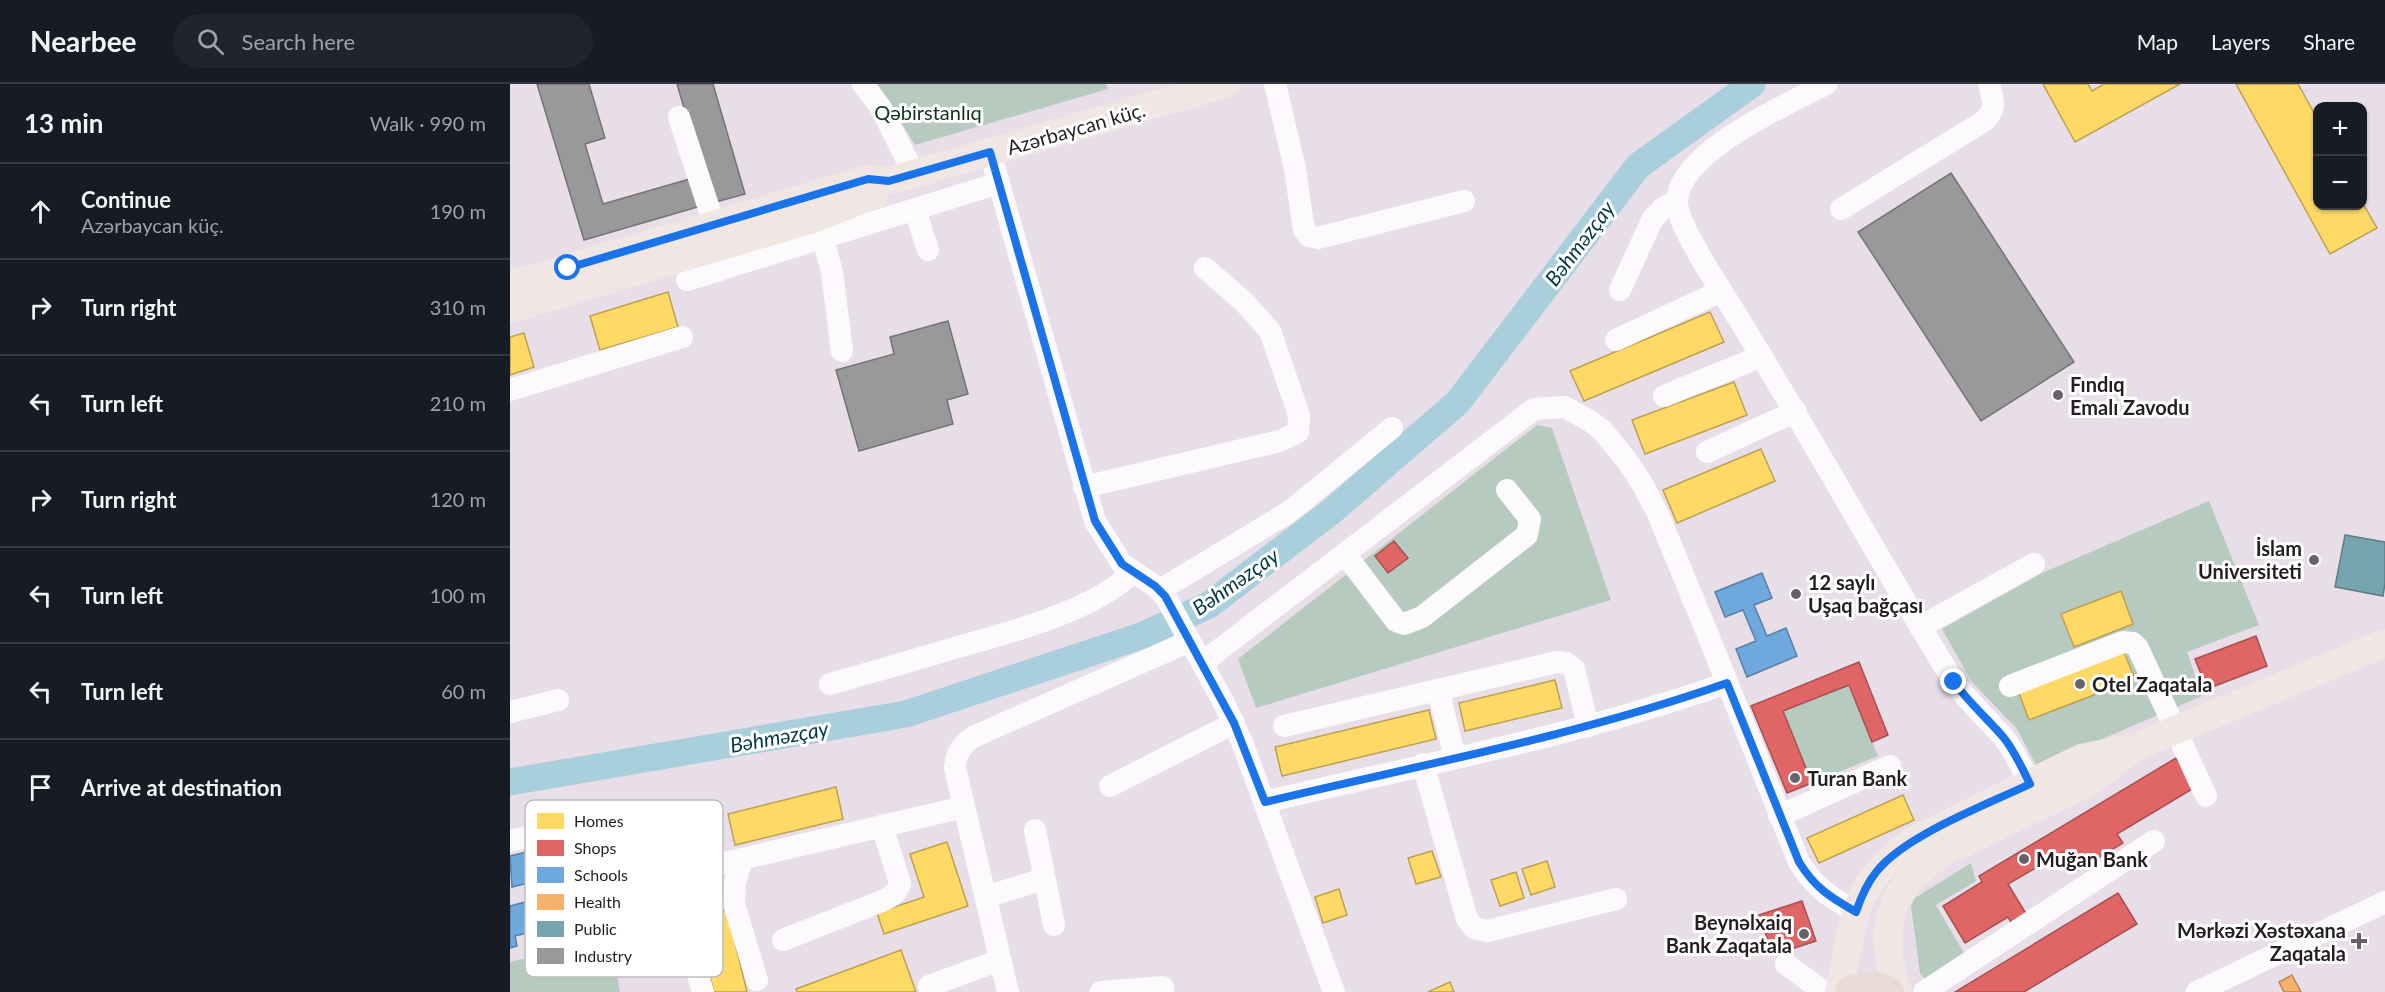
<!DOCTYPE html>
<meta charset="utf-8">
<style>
:root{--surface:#171b24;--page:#20242c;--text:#f1f3f6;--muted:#9ea1a6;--line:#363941}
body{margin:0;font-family:Lato,sans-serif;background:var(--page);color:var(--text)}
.controls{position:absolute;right:18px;top:18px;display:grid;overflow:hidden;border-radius:12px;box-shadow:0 2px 4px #0004}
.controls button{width:54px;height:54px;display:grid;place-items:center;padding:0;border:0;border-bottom:2px solid var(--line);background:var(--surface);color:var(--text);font:30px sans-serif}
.stop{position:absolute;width:18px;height:18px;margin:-14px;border:4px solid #1a73e8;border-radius:50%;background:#fff}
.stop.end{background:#1a73e8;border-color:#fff;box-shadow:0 2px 6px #0008}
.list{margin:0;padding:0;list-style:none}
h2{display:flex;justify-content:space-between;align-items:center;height:78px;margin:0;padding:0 24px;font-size:26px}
h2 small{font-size:20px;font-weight:400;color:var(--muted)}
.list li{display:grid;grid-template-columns:39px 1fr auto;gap:18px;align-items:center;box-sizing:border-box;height:96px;padding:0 24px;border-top:2px solid var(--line)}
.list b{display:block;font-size:22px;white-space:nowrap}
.list p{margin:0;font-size:20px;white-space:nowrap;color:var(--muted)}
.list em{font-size:20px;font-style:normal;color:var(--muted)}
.icon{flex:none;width:33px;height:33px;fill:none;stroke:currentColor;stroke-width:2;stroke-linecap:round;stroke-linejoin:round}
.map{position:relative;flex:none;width:1875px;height:908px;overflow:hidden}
header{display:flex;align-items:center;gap:36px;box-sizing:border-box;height:84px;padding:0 30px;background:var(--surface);border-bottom:2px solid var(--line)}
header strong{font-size:28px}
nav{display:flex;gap:33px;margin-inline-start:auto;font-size:21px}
.search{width:420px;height:54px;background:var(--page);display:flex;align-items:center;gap:15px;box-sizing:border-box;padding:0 21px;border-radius:33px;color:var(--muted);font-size:22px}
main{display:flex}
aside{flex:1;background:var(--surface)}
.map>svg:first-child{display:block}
.green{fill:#b7cac0}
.homes{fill:#ffd966;stroke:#bda152;stroke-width:1.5}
.shops{fill:#e06666;stroke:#a85052;stroke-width:1.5}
.schools{fill:#6fa8dc;stroke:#587fa5;stroke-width:1.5}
.health{fill:#f6b26b;stroke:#b78656;stroke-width:1.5}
.public{fill:#76a5af;stroke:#5d7c85;stroke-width:1.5}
.industry{fill:#999;stroke:#767476;stroke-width:1.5}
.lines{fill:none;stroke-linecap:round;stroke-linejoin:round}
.river{stroke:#a9cfdc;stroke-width:27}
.minor{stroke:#fcfafc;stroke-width:22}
.major{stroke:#f0e7e4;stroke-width:28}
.highway{stroke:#e7dbd4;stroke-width:33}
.route{stroke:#1a73e8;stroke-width:8}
.poi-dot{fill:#696169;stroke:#fff;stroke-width:2}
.labels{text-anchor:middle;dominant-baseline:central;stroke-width:6;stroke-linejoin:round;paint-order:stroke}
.park-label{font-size:20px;fill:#0d331f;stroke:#fff}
.street-label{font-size:20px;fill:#241e24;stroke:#fff}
.poi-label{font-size:20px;font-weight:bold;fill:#241e24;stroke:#fff;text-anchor:start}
.water-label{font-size:21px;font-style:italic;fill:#003944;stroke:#fff}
.key{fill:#fff;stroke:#bdbcbd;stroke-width:1.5}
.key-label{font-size:16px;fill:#241e24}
</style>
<header>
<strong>Nearbee</strong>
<div class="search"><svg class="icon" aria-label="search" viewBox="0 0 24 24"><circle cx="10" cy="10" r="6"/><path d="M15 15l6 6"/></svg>Search here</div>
<nav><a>Map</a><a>Layers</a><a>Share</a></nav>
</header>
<main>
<aside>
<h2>13 min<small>Walk · 990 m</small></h2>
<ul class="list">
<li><svg class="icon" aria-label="ahead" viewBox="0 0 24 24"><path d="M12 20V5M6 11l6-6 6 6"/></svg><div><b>Continue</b><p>Azərbaycan küç.</p></div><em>190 m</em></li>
<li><svg class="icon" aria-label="right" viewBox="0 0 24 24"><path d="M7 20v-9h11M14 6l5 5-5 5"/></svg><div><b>Turn right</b></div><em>310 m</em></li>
<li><svg class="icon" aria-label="left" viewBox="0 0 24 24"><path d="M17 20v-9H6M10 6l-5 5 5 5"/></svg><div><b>Turn left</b></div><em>210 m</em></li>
<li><svg class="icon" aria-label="right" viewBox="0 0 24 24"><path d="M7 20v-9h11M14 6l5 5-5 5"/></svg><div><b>Turn right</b></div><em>120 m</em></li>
<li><svg class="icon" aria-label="left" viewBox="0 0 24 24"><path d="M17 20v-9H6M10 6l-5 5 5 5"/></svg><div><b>Turn left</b></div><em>100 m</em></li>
<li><svg class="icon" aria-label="left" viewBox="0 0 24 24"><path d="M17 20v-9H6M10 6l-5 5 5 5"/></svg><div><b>Turn left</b></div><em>60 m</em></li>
<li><svg class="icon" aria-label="arrive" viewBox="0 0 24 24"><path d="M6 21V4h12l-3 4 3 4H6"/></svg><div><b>Arrive at destination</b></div></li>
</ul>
</aside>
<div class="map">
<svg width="1875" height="908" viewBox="0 0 1875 908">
<rect width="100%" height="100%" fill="#e8dee8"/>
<!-- green -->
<g class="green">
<polygon points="367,0 596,0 598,5 405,61"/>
<polygon points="1027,341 1042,344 1101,516 746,624 728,575"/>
<polygon points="1699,417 1749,541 1677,568 1692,612 1527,683 1507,645 1462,598 1432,545 1532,489"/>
<polygon points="1339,601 1368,672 1302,699 1273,627"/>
<polygon points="1461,779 1466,797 1426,821 1458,876 1415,895 1410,889 1401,822 1405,814"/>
<polygon points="157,816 166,858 104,875 110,908 0,908 0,878 82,859 80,835"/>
</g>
<!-- homes -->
<g class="homes">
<polygon points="1533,0 1578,0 1582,7 1594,0 1670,0 1565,58"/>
<polygon points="1726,0 1788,0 1808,36 1808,122 1852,122 1852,118 1867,144 1820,170"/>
<polygon points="158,208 168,243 90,266 80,232"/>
<polygon points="1200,228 1214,258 1074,317 1060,287"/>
<polygon points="14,249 24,283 0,291 0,253"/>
<polygon points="1224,298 1237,331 1135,370 1122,336"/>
<polygon points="1251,365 1265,397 1167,439 1153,406"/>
<polygon points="1611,507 1623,540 1564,563 1551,530"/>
<polygon points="1614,568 1625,595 1519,636 1509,609"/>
<polygon points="1045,596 1052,624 955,647 949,619"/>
<polygon points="919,626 926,655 772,692 765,663"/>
<polygon points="326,703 333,735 225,761 218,730"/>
<polygon points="1393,711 1404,736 1309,779 1297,754"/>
<polygon points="437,758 458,822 374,850 367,829 414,813 400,770"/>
<polygon points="922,767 931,793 906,800 898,774"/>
<polygon points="1037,777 1045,803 1021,811 1012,785"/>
<polygon points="1006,788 1014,814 990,822 981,796"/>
<polygon points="829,805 837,831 813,839 805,813"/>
<polygon points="217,826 237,908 204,908 185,834"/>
<polygon points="391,866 406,908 287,908 286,905"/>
<polygon points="940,898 944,908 918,908"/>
</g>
<!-- shops -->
<g class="shops">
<polygon points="884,457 898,474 878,489 865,472"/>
<polygon points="1746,552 1757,582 1697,605 1685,575"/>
<polygon points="1349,578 1378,651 1362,658 1339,601 1273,627 1302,699 1277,709 1241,622"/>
<polygon points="1666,674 1684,704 1607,750 1613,759 1565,788 1553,768 1498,800 1518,833 1503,842 1498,833 1455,859 1433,822 1472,798 1469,792"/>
<polygon points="1608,809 1627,840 1514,908 1445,908"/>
<polygon points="1292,817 1306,857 1263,871 1249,831"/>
</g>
<!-- schools -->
<g class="schools">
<polygon points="1252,489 1262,514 1244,521 1257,552 1276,544 1287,572 1237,593 1226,565 1246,557 1233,526 1215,533 1205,508"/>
<polygon points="45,761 52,791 33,796 38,814 62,808 69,836 5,852 7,862 0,864 0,822 30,814 26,797 2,803 0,772"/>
</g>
<!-- health -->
<polygon class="health" points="1782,891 1791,908 1774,908 1769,898"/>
<!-- public -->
<polygon class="public" points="1835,451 1875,458 1875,499 1873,512 1825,503"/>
<!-- industry -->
<g class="industry">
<polygon points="27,0 79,0 95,54 75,60 93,120 183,94 191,122 74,156"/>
<polygon points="167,0 203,0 235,110 202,119"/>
<polygon points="1441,89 1564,278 1471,337 1348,148"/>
<polygon points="438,237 458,310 437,316 443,340 349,367 326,286 384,270 380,253"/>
</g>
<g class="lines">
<!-- river -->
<polyline class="river" points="0,698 396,630 631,552 699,521 822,427 948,318 1128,82 1242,0"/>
<!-- minor -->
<g class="minor">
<polyline points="353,0 371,24 404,90"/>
<polyline points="765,0 785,85 794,146 799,152 808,154 954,117"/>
<path d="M1316,0C1277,21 1171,66 1167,116C1165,138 1205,196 1217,216C1296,342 1366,472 1444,598C1459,619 1478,635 1494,654C1505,668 1512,684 1520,700"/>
<polyline points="169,33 204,140"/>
<polyline points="480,68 585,437 612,480 645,502 655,512 714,619 732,658 824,908"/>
<path d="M1331,125L1474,37C1488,24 1483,17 1479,0"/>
<polyline points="405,126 418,166"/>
<polyline points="309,141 322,188 332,267"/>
<polyline points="177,196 489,99"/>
<polyline points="1110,206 1142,136 1152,125 1167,116"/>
<polyline points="1106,256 1211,207"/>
<polyline points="0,306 172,253"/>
<polyline points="1154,312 1252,272"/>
<polyline points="1197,368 1286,327"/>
<polyline points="574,403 770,357 788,348 789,331 760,247 734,218 695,184"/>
<polyline points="835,470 886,537 894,540 912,533 1017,451 1020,435 997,406"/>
<polyline points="650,506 779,428 882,344"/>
<polyline points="1410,543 1524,480"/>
<path d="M692,579L1024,325L1055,323L1080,337L1092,346L1118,378L1133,401L1148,430L1200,556L1289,778C1305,804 1320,813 1346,828"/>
<path d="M320,600C362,588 405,576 448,563C501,548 584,527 623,488"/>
<polyline points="1500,602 1613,558 1623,559 1628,564 1696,712"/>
<polyline points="928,606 945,673"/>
<polyline points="0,628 48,616"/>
<polyline points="774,642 1047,578 1056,579 1064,585 1078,642"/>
<polyline points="913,680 957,835 964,844 977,847 1106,815"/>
<polyline points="600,702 724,639"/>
<path d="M755,718C909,681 1067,652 1217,599"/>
<polyline points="1269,732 1380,682"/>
<polyline points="525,746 544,841"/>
<polyline points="0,757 33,749"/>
<polyline points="232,775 225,799 224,820 247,896"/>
<polyline points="90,808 454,723"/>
<polyline points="476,813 533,795"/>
<path d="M273,856L372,817C381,813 388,809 390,799L372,742"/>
<polyline points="178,857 193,908"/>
<polyline points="1276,880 1314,908"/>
<polyline points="419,902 490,876"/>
<path d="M498,908L445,684C446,669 451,662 463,653L680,557"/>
<polyline points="591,908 653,903"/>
<polyline points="1414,908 1644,757"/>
<polyline points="1687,908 1875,818"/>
</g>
<!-- major -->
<g class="major">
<polyline points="0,201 358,95 379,97 716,0"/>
<polyline points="0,225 306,134 364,111"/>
<path d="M1329,908C1344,841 1340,800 1402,757L1571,674L1625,663L1875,559"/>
<path d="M1388,908C1383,896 1381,884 1379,872C1372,821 1396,791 1438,766L1580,698L1621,666"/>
</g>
<!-- highway -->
<polyline class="highway" points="1342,908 1365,904 1377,908"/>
</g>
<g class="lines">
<!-- route -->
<path class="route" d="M58,184L358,95L379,97L480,68L585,437L612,480L645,502L655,512L724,639L755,718C909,681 1067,652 1217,599L1289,778C1305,804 1320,813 1346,828C1351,813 1357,799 1367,787C1396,751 1476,721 1520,700C1512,684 1505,668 1494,654C1478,635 1459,619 1444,598"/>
</g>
<!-- markers -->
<g class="poi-dot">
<circle cx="1548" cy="311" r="6"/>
<circle cx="1804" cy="476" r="6"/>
<circle cx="1286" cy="510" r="6"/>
<circle cx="1570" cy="600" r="6"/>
<circle cx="1285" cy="694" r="6"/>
<circle cx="1514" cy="775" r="6"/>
<circle cx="1294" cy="850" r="6"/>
<path d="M1846 848h6v6h6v6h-6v6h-6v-6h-6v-6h6z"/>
</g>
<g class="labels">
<!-- park labels -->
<g class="park-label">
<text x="418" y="28">Qəbirstanlıq</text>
</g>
<!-- street labels -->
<g class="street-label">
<text transform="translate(566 44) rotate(-16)">Azərbaycan küç.</text>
</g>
<!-- poi labels -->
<g class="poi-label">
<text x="1560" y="300">Fındıq<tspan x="1560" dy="23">Emalı Zavodu</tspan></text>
<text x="1792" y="464" text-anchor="end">İslam<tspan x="1792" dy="23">Universiteti</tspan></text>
<text x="1298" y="498">12 saylı<tspan x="1298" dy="23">Uşaq bağçası</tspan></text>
<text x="1582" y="600">Otel Zaqatala</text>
<text x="1297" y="694">Turan Bank</text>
<text x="1526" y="775">Muğan Bank</text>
<text x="1282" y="838" text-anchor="end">Beynəlxaiq<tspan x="1282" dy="23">Bank Zaqatala</tspan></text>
<text x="1836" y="846" text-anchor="end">Mərkəzi Xəstəxana<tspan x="1836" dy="23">Zaqatala</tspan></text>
</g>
<!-- water labels -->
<g class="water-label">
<text transform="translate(1069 159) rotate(-53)">Bəhməzçay</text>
<text transform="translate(725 497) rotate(-35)">Bəhməzçay</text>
<text transform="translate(269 652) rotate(-10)">Bəhməzçay</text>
</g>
</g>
<!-- legend -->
<rect x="15" y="716" width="198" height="177" rx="9" class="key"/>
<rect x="27" y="729" width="27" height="16" fill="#ffd966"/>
<rect x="27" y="756" width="27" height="16" fill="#e06666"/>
<rect x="27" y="783" width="27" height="16" fill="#6fa8dc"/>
<rect x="27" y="810" width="27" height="16" fill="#f6b26b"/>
<rect x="27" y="837" width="27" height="16" fill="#76a5af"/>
<rect x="27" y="864" width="27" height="16" fill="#999"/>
<g class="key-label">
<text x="64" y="743">Homes</text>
<text x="64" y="770">Shops</text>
<text x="64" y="797">Schools</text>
<text x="64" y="824">Health</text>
<text x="64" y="851">Public</text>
<text x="64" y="878">Industry</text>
</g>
</svg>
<div class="controls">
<button>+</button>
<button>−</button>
</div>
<div class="stop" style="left:58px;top:184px"></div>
<div class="stop end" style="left:1444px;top:598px"></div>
</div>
</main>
